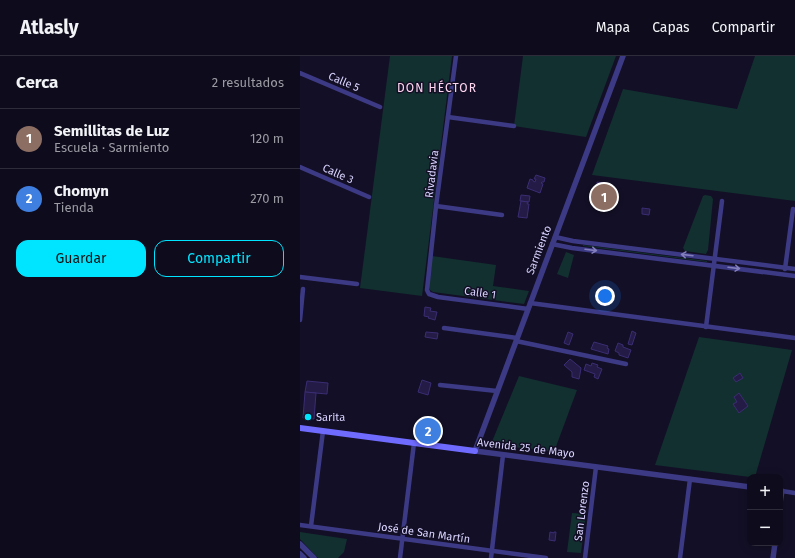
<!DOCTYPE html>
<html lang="es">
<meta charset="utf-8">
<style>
:root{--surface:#0e0b1c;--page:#171425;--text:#f1f3f6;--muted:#9b9ba3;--line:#2e2b3b;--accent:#00e5ff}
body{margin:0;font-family:"Fira Sans",sans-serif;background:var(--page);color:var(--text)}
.controls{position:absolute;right:12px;bottom:12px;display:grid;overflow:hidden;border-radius:8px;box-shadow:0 2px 10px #0003}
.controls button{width:36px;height:36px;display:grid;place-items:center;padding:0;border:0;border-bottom:1px solid var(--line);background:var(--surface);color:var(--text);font:20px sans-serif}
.you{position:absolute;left:305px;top:240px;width:14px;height:14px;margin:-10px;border:3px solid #fff;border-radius:50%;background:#1a73e8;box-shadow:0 0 0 6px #1a73e833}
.badge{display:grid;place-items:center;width:26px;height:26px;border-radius:50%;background:var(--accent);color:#fff;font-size:13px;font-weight:700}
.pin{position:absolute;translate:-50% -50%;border:2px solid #fff;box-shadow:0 1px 4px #0006}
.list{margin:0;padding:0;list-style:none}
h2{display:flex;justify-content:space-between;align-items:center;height:52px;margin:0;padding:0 16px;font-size:17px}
h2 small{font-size:13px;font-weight:400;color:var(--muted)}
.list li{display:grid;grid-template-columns:26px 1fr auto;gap:12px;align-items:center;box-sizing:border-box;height:60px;padding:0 16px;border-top:1px solid var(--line)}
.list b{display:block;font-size:15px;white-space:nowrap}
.list p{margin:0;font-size:13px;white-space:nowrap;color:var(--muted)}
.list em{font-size:13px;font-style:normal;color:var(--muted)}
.actions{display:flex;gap:8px;padding:12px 16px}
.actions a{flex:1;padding:9px 0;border:1px solid var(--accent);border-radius:12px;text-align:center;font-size:14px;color:var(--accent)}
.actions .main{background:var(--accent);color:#111}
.map{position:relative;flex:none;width:495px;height:502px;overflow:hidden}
header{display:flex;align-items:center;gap:24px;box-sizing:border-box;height:56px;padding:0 20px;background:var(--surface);border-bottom:1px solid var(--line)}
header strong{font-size:19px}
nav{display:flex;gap:22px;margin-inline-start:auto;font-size:14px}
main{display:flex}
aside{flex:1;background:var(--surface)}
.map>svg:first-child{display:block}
.green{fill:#12302f}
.building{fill:#241b47;stroke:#3b2d73}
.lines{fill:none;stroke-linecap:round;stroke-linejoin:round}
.minor{stroke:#3d3a85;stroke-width:4.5}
.tertiary{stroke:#3d3a85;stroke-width:5.5}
.secondary{stroke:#6f6bff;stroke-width:6}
.oneway{stroke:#837fbc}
.poi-dot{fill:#00e5ff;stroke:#130f26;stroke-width:1.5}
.labels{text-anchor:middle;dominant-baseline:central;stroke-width:3;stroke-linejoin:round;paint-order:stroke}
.street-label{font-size:11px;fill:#d9d4ff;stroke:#130f26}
.poi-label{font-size:11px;fill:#d9d4ff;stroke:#130f26;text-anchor:start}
.neighbourhood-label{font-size:12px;letter-spacing:1px;fill:#ffd6f0;stroke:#130f26}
</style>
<header>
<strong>Atlasly</strong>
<nav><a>Mapa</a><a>Capas</a><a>Compartir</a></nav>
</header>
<main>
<aside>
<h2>Cerca<small>2 resultados</small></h2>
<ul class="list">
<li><span class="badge" style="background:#8d6e63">1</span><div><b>Semillitas de Luz</b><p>Escuela · Sarmiento</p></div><em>120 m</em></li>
<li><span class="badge" style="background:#3f7fe0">2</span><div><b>Chomyn</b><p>Tienda</p></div><em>270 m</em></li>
</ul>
<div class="actions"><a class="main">Guardar</a><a>Compartir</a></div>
</aside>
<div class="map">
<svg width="495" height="502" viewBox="0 0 495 502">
<rect width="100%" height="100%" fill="#130f26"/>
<!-- green -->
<g class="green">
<polygon points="90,0 152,0 122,240 60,232"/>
<polygon points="223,0 316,0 286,81 214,70"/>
<polygon points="455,0 495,0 495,145 292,119 323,33 437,53"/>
<polygon points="405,139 411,140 413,143 408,194 406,198 385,195 383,192 403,140"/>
<polygon points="283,189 407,205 407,206 283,190"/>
<polygon points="266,196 274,199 268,222 257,218"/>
<polygon points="132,200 196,209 193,230 229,235 224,248 133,236 130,234 128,229"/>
<polygon points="399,281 492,294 455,421 450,421 355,409"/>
<polygon points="219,320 277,334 254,396 191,388"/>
<polygon points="272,457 286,458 281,497 267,496"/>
<polygon points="0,476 47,483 44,496 38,502 18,502 0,483"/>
</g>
<!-- building -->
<g class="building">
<polygon points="236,119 245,122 244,126 242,126 241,127 243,128 240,137 227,132 230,123 233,124 233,125 235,126 236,123 234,123"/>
<polygon points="297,126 309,128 307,138 299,137 300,130 297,129"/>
<polygon points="221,139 230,140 229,146 220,145"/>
<polygon points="221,145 228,146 227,148 229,148 227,162 218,161"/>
<polygon points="342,152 350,153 349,159 342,158"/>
<polygon points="125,251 131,252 130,255 137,256 135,264 128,262 129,261 124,260"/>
<polygon points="332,275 336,277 332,289 328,288"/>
<polygon points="126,276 138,277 137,283 125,281"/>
<polygon points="268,276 273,278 269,289 264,287"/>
<polygon points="294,286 308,290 307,292 309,293 308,298 291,293"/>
<polygon points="318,287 323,289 323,291 331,294 328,302 319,299 319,297 315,295"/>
<polygon points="270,303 281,312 280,318 279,323 272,321 272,316 264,309"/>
<polygon points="292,307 298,309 297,311 302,313 298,323 294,321 295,318 284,314 286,308 291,310"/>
<polygon points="440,317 443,322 436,326 433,322"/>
<polygon points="122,324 131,327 128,339 118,336"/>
<polygon points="7,325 28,327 27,338 5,336"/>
<polygon points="5,336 16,337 14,363 3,362"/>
<polygon points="439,337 448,350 439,357 433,348 437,346 434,341"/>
<polygon points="121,367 126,367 124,378 119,378"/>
<polygon points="126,370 128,370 127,373 133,373 132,380 129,380 129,378 124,378"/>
<polygon points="250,476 254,477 254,476 256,476 255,485 249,484"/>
</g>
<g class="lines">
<!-- minor -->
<g class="minor">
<polyline points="156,0 136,150 127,234 129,238 138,241 228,253"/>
<polyline points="0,17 80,51"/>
<polyline points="148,61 214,70"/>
<polyline points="0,111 69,141"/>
<polyline points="136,150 202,159"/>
<polyline points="255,181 273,185 495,213"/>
<polyline points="252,188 272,192 495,220"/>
<polyline points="485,213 493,153"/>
<polyline points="0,221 57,228"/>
<polyline points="230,247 495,282"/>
<polyline points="0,264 3,233"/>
<polyline points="406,271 422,145"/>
<polyline points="144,272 217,282"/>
<polyline points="216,285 326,308"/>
<polyline points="140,329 197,335"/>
<polyline points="482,435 495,437"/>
<polyline points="0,469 246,502"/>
<polyline points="11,470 23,375"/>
<polyline points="100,502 114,387"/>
<polyline points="191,502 203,399"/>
<polyline points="285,502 296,411"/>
<polyline points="380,502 390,423"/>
</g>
<!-- tertiary -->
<g class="tertiary">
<polyline points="323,0 175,395 450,431"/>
<polyline points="480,435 482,435 480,447"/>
<polyline points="0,488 14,502"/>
<polyline points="0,498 4,502"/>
<polyline points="473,502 475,487"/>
</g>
<!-- secondary -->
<polyline class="secondary" points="0,372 175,395"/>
</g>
<!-- one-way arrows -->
<defs><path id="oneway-shaft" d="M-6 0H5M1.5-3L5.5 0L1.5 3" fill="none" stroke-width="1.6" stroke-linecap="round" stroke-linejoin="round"/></defs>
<g class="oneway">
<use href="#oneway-shaft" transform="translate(291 194) rotate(7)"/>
<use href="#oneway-shaft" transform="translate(387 199) rotate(-173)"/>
<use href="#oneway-shaft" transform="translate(434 212) rotate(7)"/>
</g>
<!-- markers -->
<circle class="poi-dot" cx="8" cy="361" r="4"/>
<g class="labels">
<!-- street labels -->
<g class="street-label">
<text transform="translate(44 26) rotate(23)">Calle 5</text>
<text transform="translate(38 118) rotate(24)">Calle 3</text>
<text transform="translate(132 118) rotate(-83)">Rivadavia</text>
<text transform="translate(239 194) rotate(-69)">Sarmiento</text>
<text transform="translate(180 237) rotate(8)">Calle 1</text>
<text transform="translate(226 392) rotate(7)">Avenida 25 de Mayo</text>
<text transform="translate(282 455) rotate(-83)">San Lorenzo</text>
<text transform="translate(124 477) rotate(8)">José de San Martín</text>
</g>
<!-- poi labels -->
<g class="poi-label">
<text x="16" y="361">Sarita</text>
</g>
<!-- neighbourhood labels -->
<g class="neighbourhood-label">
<text x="137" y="32">DON HÉCTOR</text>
</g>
</g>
</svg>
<div class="controls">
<button>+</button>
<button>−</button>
</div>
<div class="you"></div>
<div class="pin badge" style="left:304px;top:141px;background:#8d6e63">1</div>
<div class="pin badge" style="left:128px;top:375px;background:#3f7fe0">2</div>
</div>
</main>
